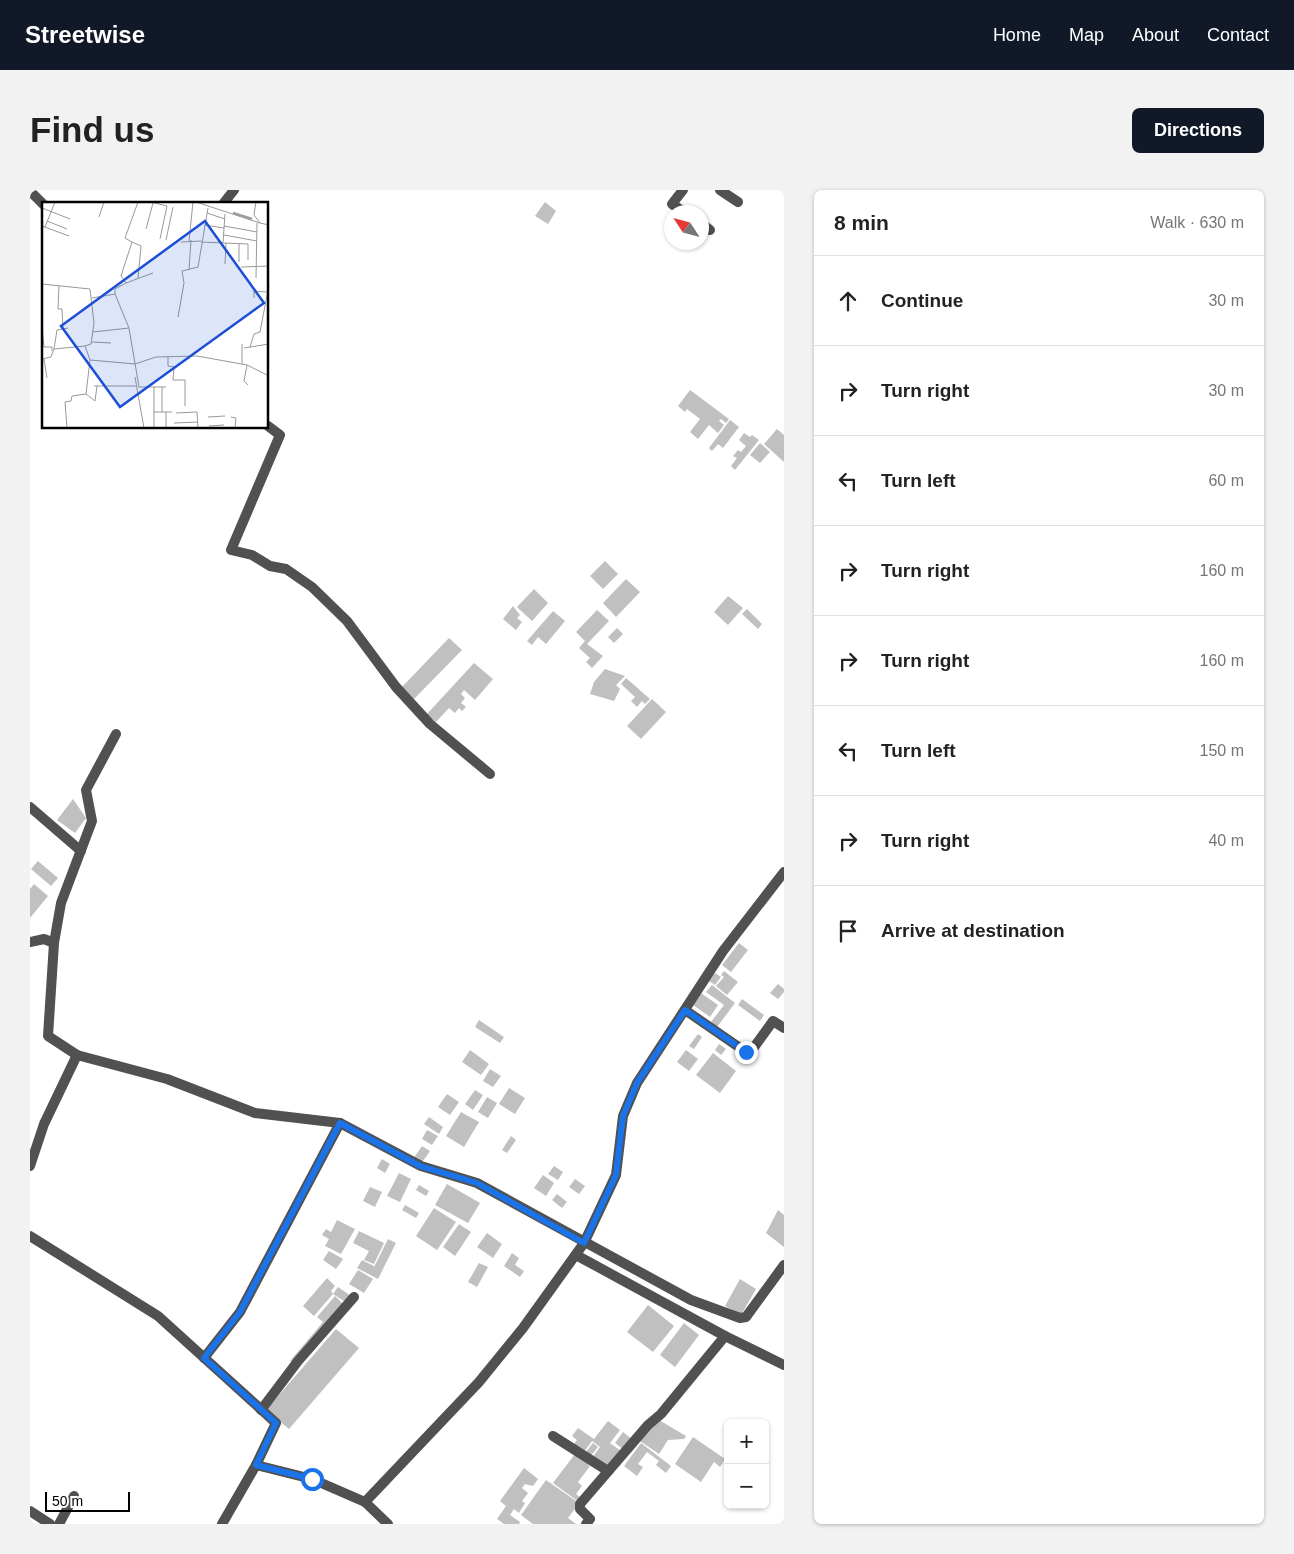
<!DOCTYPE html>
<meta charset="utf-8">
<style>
:root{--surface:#fff;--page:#f2f2f2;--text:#222;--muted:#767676;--line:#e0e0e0;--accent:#111827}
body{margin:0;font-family:Arial,sans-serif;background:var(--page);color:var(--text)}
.controls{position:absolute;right:15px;bottom:15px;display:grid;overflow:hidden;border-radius:8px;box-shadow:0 1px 4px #0004}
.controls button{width:45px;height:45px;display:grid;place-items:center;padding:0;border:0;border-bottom:1px solid var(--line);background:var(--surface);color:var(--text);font:25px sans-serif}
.compass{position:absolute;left:634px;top:15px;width:45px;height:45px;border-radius:50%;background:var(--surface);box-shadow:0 1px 4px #0004;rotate:306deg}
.scale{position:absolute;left:15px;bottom:12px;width:85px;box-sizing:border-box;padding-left:5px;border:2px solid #000;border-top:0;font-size:14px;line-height:18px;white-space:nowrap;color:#000;-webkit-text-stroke:4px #fff;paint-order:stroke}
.stop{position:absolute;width:15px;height:15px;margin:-11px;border:4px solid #1a73e8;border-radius:50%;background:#fff}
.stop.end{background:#1a73e8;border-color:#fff;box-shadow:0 1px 5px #0008}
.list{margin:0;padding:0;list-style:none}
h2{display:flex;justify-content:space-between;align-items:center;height:65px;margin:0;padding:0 20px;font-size:21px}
h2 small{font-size:16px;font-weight:400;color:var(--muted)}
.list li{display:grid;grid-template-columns:32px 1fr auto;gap:15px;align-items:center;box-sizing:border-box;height:90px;padding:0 20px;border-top:1px solid var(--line)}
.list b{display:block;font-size:19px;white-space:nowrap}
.list em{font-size:16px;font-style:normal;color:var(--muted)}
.icon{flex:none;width:28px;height:28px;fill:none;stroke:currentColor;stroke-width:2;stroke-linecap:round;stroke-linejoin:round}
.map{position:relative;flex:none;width:754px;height:1334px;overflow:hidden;border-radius:8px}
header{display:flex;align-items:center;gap:30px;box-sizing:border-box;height:70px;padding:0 25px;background:var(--accent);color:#fff}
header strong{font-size:24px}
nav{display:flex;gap:28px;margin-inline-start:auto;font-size:18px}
.intro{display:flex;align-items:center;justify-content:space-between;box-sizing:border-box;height:120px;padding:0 30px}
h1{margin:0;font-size:35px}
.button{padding:12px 22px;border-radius:8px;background:var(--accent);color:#fff;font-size:18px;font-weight:700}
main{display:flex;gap:30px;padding:0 30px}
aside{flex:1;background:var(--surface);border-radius:8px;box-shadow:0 1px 4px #0004}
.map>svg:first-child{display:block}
.building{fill:#c0c0c0}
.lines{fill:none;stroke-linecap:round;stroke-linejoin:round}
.minor{stroke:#515151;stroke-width:10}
.tertiary{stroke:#515151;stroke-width:10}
.route{stroke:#1a73e8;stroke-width:6}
.inset-river{fill:none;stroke:#9f9f9f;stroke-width:2.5}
.inset-road{fill:none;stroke:#999;stroke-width:1}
.view{fill:#1d4ed8;fill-opacity:0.15;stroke:#1d4ed8;stroke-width:2.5}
.inset-edge{fill:none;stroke:#000;stroke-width:2.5}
</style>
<header>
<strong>Streetwise</strong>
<nav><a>Home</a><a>Map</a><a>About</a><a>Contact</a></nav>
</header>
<div class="intro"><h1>Find us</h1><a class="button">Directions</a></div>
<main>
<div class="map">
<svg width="754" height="1334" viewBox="0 0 754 1334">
<rect width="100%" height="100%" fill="#fff"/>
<!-- building -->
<g class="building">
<polygon points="515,12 526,21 518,34 505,26"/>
<polygon points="660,200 699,229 696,233 691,229 689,231 694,235 688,243 679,235 668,249 660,242 670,229 657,219 655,222 648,216"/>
<polygon points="700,230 709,237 693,258 688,254 682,261 679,258"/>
<polygon points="747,239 754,245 754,272 734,254"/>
<polygon points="714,243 720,247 722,245 729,250 705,280 701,276 707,268 703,266 708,260 711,262 716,256 709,250"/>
<polygon points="730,253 740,262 730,273 720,265"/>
<polygon points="575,371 588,384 573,399 560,386"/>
<polygon points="596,389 610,402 586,427 573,413"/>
<polygon points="504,399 518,413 502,431 487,417"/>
<polygon points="698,406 713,418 698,435 684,422"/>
<polygon points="483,416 490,425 487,428 492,432 486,440 473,429"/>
<polygon points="717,419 732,434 728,439 712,424"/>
<polygon points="567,420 579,431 557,454 573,466 562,478 556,472 560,468 549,458 555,451 546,442"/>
<polygon points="523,421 535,431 516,454 508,447 502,455 497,451"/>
<polygon points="587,438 593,444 584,453 578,447"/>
<polygon points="419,448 432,460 384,509 372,497"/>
<polygon points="444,473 463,489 445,510 434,500 431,504 435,508 431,513 436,517 432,521 429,518 425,523 419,518 406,532 397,524"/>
<polygon points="575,479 595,486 586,495 590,499 584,511 560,504 564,492"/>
<polygon points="596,488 620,509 615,514 612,511 607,517 601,511 605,507 591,494"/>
<polygon points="622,509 636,522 611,549 597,536"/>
<polygon points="43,609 56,628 45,643 27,630"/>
<polygon points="8,671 28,688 21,696 1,679"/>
<polygon points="4,694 18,706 0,728 0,699"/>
<polygon points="709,753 718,760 701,782 692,775"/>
<polygon points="694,781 708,792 697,805 686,796 694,787 691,785"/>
<polygon points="685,783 691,787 685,795 679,791"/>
<polygon points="748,794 754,799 754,802 748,809 740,803"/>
<polygon points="682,795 705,813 687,837 681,832 694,815 676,802"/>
<polygon points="671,803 688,815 680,827 663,815"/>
<polygon points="712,809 734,825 730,831 708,815"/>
<polygon points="449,830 474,847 470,853 445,837"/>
<polygon points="668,844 672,847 664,859 659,856"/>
<polygon points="689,854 696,859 691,865 685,860"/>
<polygon points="440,860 459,874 451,885 432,872"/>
<polygon points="656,860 668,869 659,881 647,872"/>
<polygon points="683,863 706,881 690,903 666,885"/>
<polygon points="460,879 471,886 463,897 453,891"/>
<polygon points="479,898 495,908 485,924 469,914"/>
<polygon points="445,900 453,905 443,920 435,914"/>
<polygon points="417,904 429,912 420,925 408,917"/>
<polygon points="457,907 467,913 458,928 448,922"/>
<polygon points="431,922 449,932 434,957 416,946"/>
<polygon points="399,927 413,937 409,944 394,934"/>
<polygon points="397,940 408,946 402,955 392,949"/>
<polygon points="481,946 486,950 477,963 472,960"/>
<polygon points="392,956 400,961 391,974 383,969"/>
<polygon points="352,969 360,974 355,983 347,978"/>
<polygon points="524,976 533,982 528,990 518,984"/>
<polygon points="369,983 381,989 370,1012 357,1006"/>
<polygon points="513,985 524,993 516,1006 504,998"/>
<polygon points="545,989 555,996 549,1004 539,997"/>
<polygon points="417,994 450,1013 438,1033 405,1015"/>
<polygon points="389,995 399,1001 396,1006 386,1000"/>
<polygon points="340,997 352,1002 345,1017 333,1011"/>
<polygon points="527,1004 537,1012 532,1018 522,1010"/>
<polygon points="375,1015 389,1023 386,1028 372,1020"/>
<polygon points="404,1018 426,1032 407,1060 386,1046"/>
<polygon points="748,1020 754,1025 754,1057 736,1043"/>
<polygon points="307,1030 325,1039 311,1064 295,1056 299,1049 292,1045 296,1039 301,1042"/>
<polygon points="429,1034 441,1042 425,1066 413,1057"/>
<polygon points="329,1041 354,1053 344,1074 334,1070 339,1061 323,1053"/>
<polygon points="457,1043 472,1054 463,1068 447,1057"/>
<polygon points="358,1049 366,1053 348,1089 327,1078 332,1070 344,1076 343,1079"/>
<polygon points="299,1061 313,1069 306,1079 293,1070"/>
<polygon points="482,1063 489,1068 485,1075 494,1081 490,1087 474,1076"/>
<polygon points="449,1073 458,1077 447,1097 438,1092"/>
<polygon points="328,1080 343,1089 334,1103 319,1094"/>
<polygon points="297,1088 305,1096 301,1101 303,1104 308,1097 321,1106 317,1113 303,1104 284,1126 273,1116"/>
<polygon points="710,1089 726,1099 711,1125 695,1116"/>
<polygon points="305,1106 313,1114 264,1172 260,1171 293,1132 287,1127"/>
<polygon points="618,1115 644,1136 623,1162 597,1142"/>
<polygon points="654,1133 669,1145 645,1177 630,1165"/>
<polygon points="306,1139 329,1158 259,1239 236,1220"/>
<polygon points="629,1230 656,1246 654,1249 638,1250 629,1264 610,1251"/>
<polygon points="578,1231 590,1240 580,1253 591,1261 577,1279 562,1268 570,1257 562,1251 554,1262 543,1255 547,1250 542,1246 548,1238 564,1249"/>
<polygon points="593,1242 602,1249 594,1260 585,1253"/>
<polygon points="663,1247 695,1269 690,1277 684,1272 671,1292 645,1274"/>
<polygon points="563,1253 568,1257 560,1267 555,1263"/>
<polygon points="611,1253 641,1276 636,1283 626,1275 629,1271 617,1262 608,1274 613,1277 607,1286 594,1276"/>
<polygon points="545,1264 560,1276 548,1292 552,1296 546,1304 552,1309 549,1312 523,1293"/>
<polygon points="494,1278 508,1289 503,1296 495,1294 492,1298 498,1303 492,1311 495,1313 489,1323 484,1319 480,1325 490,1332 489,1334 474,1334 467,1329 476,1316 470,1311"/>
<polygon points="516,1290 549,1313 538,1328 546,1334 503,1334 491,1325"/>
</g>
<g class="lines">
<!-- minor -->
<g class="minor">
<polyline points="653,0 642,14 654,22"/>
<polyline points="690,0 708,12"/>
<polyline points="0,1 14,15"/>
<polyline points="193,14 204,0"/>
<polyline points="672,34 680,40"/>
<polyline points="238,236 250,245 201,360 222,365 240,376 256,379 282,397 317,431 366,497 400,534 460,584"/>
<polyline points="86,544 56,600 62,631 31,713 24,753 18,846 47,865 137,889 225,923 310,933 391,976 447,993 661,1110 710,1128 716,1127 754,1075"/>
<polyline points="0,617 51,661"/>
<polyline points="0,752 14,749 24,753"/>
<polyline points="655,820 716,862 722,860 743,831 754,838"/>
<polyline points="0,976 14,934 47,865"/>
<polyline points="0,1046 128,1126 246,1233 226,1275"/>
<polyline points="546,1065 695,1146 754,1175"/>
<polyline points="174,1168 210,1122 310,933"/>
<polyline points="231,1220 268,1171 324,1107"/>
<polyline points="523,1246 578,1281"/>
<polyline points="335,1312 358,1334"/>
<polyline points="0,1321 20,1334"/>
<polyline points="29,1334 44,1306"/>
<polyline points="556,1334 560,1329 550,1319 550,1314 618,1235 631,1224 695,1146"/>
</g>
<!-- tertiary -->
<polyline class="tertiary" points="192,1334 226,1275 282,1289 335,1312 449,1192 493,1138 554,1053 586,985 593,926 607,893 693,761 754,682"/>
</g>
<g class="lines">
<!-- route -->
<polyline class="route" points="282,1289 226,1275 246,1233 174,1168 210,1122 310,933 390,976 447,993 554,1053 586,985 593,926 607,893 655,820 716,862"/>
</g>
<!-- overview -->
<g transform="translate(12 12)">
<rect width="226" height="226" fill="#fff"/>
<path class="inset-river" d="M191,11L210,17"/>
<path class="inset-road" d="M109,0L125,4L118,37M154,0L218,21M214,0L212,13L218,21L227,23M0,6L28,17M165,11L183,17M57,15L62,0M5,19L25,27M162,23L182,26M0,24L27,34M182,24L215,30M3,25L13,0M104,27L111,1M182,33L215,39M124,38L131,5M147,39L151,0M90,40L99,44L96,76M139,40L159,39M159,40L206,42V58M181,41L183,12M197,42V60M183,62L184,41M199,65L227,64M147,68L149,38M111,71L84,81L73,87V92L87,126L97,185H124M214,76L215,21M84,81L79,74L90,40L83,36L96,0M0,82L48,87L52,121L49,142L43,144M17,84L16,107H20L21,127M50,96L73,92M212,96V89L225,90M136,115L142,81L140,69L156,65L166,6M0,126L2,145H10V149M51,130L87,126M50,140L69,141M208,145L212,132L218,130L227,83M202,146L227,142M12,147L15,128L26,126M126,154V164L132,165L131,178H143V204M0,157L9,155L12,147L43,144L48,158L93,162L114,155L155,154L205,163L227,174M2,157L5,176M200,162V142M205,163L202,179L206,183M93,175L102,226M52,184H94M112,185V226M120,185V210M44,192L53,199L55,184M111,210H130M134,211L155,210L156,226M166,215L183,214M189,215L194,216L193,226M132,221L156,220M167,224L182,223M25,226L23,200L29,199L30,194L44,192L48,158M124,226V210"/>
<path class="view" d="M163,19L222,101L78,205L19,124Z"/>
<rect width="226" height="226" class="inset-edge"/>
</g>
</svg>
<div class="controls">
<button>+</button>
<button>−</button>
</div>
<svg class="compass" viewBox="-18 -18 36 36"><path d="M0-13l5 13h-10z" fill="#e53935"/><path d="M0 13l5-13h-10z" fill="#767676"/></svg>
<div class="scale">50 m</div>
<div class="stop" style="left:282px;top:1289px"></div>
<div class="stop end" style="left:716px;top:862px"></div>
</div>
<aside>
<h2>8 min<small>Walk · 630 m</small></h2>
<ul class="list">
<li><svg class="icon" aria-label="ahead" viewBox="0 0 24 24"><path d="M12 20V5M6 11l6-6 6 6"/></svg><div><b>Continue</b></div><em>30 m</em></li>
<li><svg class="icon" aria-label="right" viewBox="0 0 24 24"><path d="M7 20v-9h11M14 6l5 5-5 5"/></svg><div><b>Turn right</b></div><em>30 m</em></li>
<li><svg class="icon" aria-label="left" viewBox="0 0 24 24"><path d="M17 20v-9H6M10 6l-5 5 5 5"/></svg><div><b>Turn left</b></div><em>60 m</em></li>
<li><svg class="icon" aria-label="right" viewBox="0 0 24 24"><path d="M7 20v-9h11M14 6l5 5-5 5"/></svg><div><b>Turn right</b></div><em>160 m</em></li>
<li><svg class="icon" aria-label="right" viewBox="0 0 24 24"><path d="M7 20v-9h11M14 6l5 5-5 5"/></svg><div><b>Turn right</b></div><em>160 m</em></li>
<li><svg class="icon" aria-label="left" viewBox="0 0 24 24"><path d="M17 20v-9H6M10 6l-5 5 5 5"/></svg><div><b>Turn left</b></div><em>150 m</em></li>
<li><svg class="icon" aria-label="right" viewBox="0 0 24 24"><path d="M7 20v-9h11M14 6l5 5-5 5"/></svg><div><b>Turn right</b></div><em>40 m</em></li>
<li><svg class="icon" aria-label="arrive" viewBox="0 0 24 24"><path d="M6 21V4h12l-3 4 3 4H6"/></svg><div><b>Arrive at destination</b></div></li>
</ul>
</aside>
</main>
